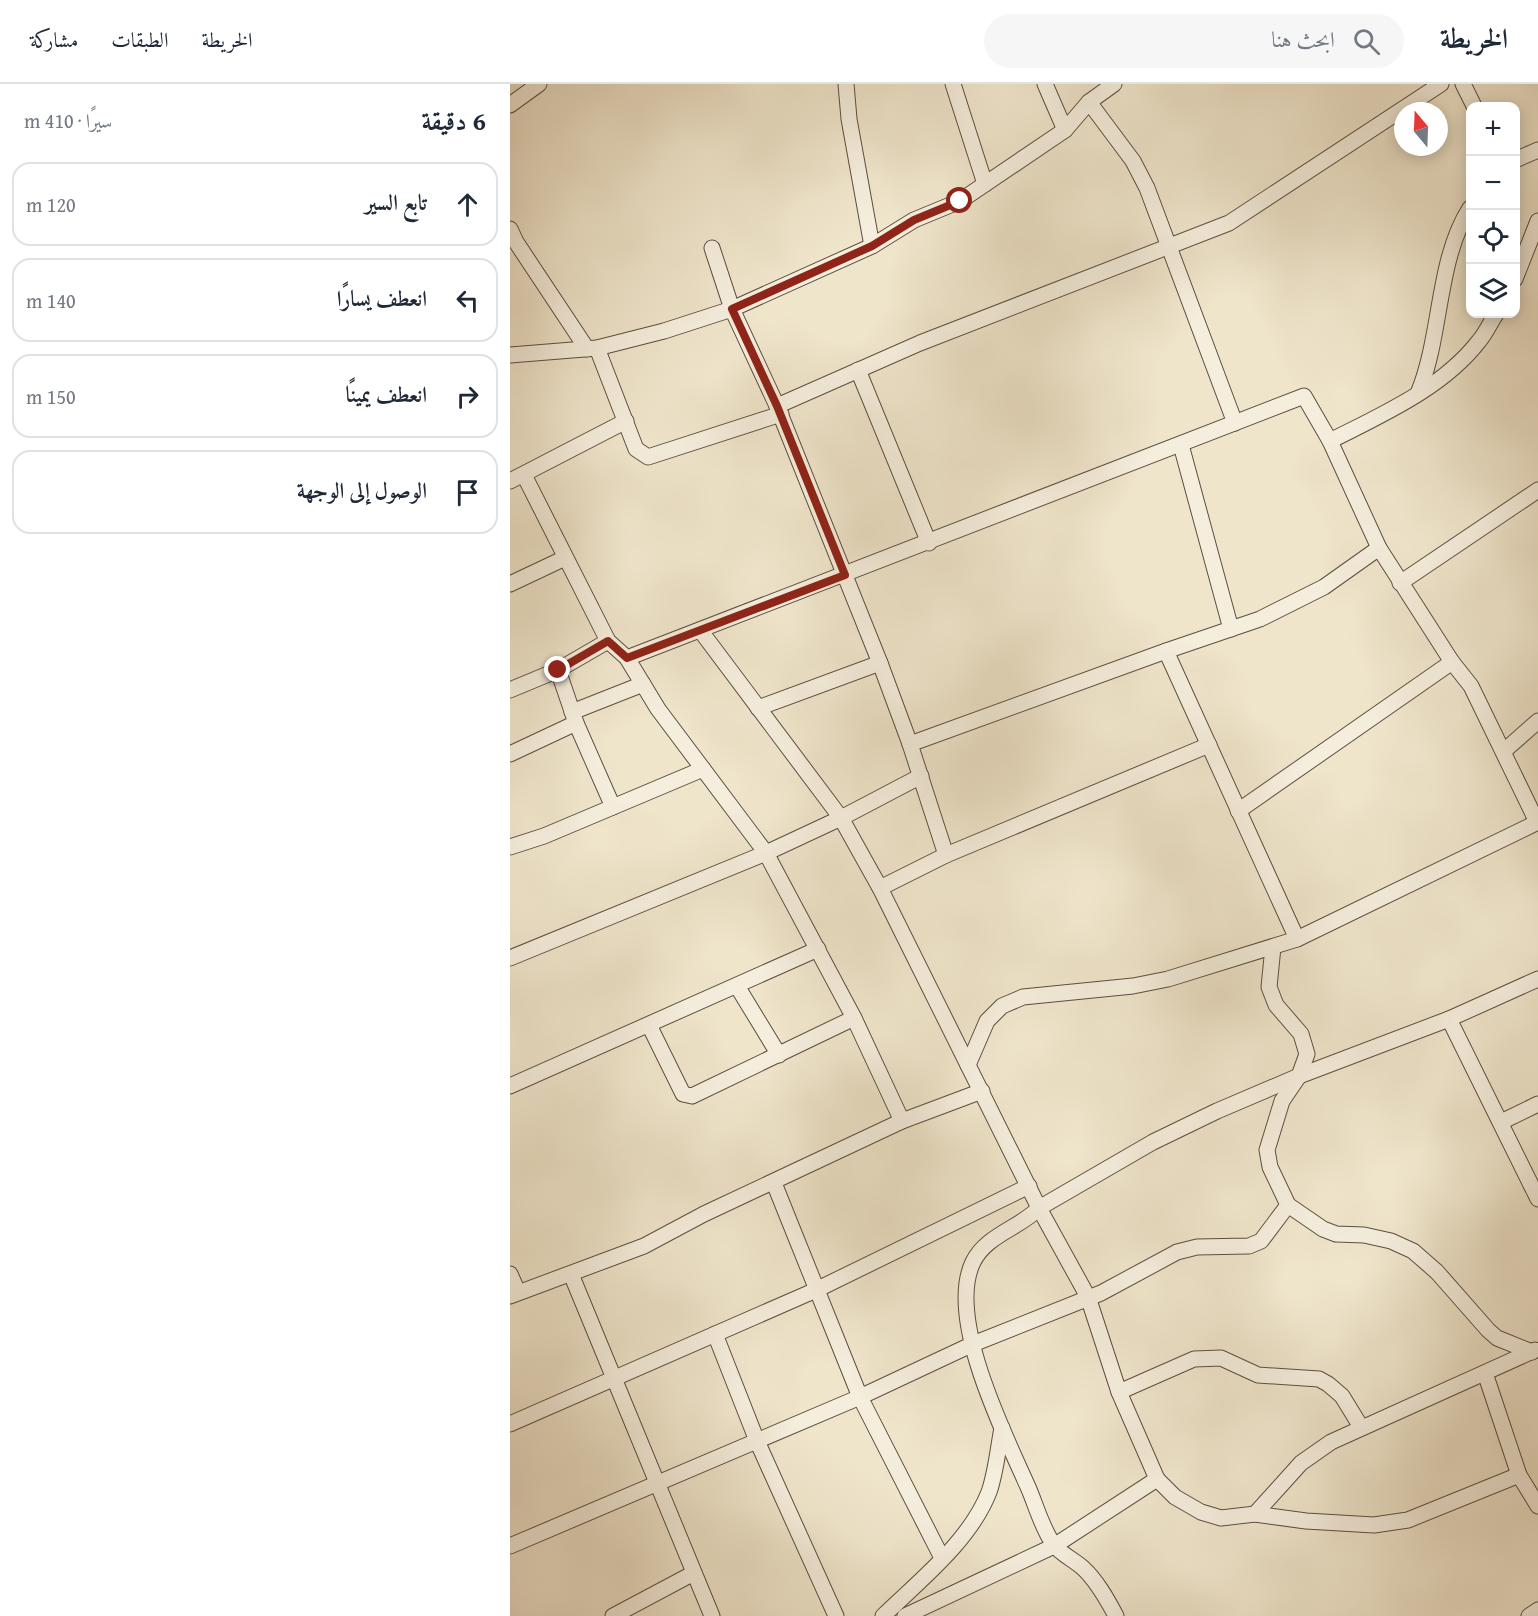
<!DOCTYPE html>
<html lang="ar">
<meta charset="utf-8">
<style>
:root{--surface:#fff;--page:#f6f6f7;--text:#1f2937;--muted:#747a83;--line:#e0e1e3}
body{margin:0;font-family:"Gentium Book Plus",Amiri,serif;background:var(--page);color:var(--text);direction:rtl}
.controls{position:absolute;right:18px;top:18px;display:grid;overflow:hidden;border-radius:12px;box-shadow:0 3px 15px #0003}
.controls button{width:54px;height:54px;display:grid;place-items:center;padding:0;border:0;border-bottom:2px solid var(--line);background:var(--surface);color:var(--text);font:30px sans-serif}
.compass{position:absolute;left:884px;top:18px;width:54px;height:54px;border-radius:50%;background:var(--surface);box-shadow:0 3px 15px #0003;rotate:341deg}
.stop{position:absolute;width:18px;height:18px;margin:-14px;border:4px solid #8f2418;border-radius:50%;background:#fff}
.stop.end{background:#8f2418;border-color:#fff;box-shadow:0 2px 6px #0008}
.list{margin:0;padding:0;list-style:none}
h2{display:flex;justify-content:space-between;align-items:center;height:78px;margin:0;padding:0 24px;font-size:26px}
h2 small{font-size:20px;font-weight:400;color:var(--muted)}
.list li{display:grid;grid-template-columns:39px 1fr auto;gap:18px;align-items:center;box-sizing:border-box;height:84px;margin:0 12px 12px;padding:0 12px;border:2px solid var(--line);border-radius:18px}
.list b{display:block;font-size:22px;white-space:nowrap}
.list em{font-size:20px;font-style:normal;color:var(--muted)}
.icon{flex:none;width:33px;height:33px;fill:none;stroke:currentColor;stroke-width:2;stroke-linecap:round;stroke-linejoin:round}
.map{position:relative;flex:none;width:1028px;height:1532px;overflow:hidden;direction:ltr}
header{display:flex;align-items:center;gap:36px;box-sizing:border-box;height:84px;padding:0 30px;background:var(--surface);border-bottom:2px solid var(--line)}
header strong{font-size:28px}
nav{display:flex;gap:33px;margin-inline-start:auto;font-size:21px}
.search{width:420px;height:54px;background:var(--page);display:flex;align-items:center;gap:15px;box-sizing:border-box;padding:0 21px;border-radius:33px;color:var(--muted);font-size:22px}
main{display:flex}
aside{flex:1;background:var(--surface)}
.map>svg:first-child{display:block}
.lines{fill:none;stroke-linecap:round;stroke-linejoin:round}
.street-casing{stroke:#5c4f3f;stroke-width:17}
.street{stroke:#f5eedd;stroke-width:15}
.route{stroke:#8f2418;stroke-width:8}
</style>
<header>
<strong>الخريطة</strong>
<div class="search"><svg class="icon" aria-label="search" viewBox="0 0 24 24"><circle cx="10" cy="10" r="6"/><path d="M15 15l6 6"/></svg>ابحث هنا</div>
<nav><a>الخريطة</a><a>الطبقات</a><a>مشاركة</a></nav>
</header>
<main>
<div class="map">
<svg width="1028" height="1532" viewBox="0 0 1028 1532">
<rect width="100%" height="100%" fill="#efe5cb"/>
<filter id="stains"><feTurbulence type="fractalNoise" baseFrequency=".00333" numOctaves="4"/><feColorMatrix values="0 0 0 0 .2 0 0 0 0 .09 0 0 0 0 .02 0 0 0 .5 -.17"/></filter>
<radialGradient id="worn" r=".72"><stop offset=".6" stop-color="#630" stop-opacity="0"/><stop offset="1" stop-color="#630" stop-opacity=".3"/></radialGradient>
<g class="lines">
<!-- street casing -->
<g class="street-casing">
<g id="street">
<polyline points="336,0 339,35 362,162"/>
<polyline points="443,0 475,100"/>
<polyline points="535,0 555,46"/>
<polyline points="953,0 964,22"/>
<polyline points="579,18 623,77 637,104 725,339"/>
<polyline points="0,21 29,0"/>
<polyline points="1005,76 1028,66"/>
<polyline points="0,145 6,158 77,265"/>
<polyline points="202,164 222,225 267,322 370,579 400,660 436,771"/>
<polyline points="1005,195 1028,137"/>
<polyline points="87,264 126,365 138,373 271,330"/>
<polyline points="0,271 87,264 154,247 222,225 362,162 404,136 450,117 555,46 579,18 604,0"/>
<polyline points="348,286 419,459"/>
<path d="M909,307C932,250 927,175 960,124"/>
<polyline points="267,322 410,259 719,139 931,0"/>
<path d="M820,357C871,331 933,304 969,257C976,249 980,239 986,230"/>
<polyline points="671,361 721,545"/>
<polyline points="14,391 98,557 117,574 148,625 256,769 344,934 392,1037"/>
<polyline points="0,397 116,337"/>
<polyline points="890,499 1028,406"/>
<polyline points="0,500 55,474"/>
<polyline points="190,546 331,734 370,804 529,1124 578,1213 609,1308 647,1395 665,1413 691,1428 711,1434 745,1430 796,1437 864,1441 898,1436 1009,1391"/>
<polyline points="656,567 787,855"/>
<polyline points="117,574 794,312 820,357 869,464 942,578 961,602 1027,738"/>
<polyline points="48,586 66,639 103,723"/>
<polyline points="0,606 48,586 98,557"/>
<polyline points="248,624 370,579"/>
<polyline points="62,628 133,600"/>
<polyline points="400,660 656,567 750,535 814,503 869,464"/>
<polyline points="994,667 1028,637"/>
<polyline points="0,670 66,639"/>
<polyline points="728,727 942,578"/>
<polyline points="0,763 34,752 193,685"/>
<polyline points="370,804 436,771 699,661"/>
<polyline points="763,863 759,903 766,921 791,950 797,970 789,992 772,1017 757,1066 760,1083 778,1121 813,1145 826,1150 854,1151 881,1157 903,1167 927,1188 978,1246 987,1254 1022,1268"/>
<polyline points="0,874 256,769 331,734 411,692"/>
<polyline points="227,902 269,971"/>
<polyline points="939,935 1028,1115"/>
<polyline points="139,941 173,1010 182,1012 344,934"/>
<polyline points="458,981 477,937 492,922 513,913 623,902 658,895 787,855 1028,738"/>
<polyline points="0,1002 308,865"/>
<polyline points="991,1038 1028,1020"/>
<polyline points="264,1099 350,1313 432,1474"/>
<polyline points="0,1190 8,1208"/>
<polyline points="61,1190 202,1532"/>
<polyline points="0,1212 134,1162 194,1130 392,1037 472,1007"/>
<polyline points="205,1250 247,1357 326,1532"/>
<polyline points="975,1289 1009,1391 1028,1422"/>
<polyline points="609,1308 684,1275 711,1274 748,1291 809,1295 818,1300 832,1312 851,1343"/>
<polyline points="0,1340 306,1206 519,1102"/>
<polyline points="745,1430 791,1379 821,1358 1025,1266"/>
<polyline points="0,1462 350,1313 463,1260 591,1209 667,1168 687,1163 739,1162 751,1157 778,1121"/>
<polyline points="103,1532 182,1490"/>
<path d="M373,1532C410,1496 460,1457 479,1408C486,1388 488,1364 492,1344"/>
<polyline points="395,1532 544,1462 647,1395"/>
<path d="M606,1532C597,1515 587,1497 573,1484C564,1476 551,1470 544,1461C532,1445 526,1421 518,1403C494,1349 436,1234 463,1178C476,1151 510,1144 529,1124L643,1058L707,1027L789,992L939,935L1028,895"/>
<polyline points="1019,1532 1028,1526"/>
</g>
</g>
<!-- street -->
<use href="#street" class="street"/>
</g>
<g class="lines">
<!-- route -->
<polyline class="route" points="48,586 98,557 117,574 335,491 267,322 222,225 362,162 404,136 450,117"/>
</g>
<rect width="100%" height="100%" filter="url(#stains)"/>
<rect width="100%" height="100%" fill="url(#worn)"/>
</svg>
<div class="controls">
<button>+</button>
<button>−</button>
<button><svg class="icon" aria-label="locate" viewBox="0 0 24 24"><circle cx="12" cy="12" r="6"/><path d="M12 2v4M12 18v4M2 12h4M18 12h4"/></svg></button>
<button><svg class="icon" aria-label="layers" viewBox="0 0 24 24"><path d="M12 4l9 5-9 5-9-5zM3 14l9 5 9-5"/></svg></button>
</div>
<svg class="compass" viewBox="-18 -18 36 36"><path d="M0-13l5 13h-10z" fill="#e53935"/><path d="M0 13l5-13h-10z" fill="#747a83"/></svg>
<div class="stop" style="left:450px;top:117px"></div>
<div class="stop end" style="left:48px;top:586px"></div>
</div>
<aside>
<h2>6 دقيقة<small>سيرًا · 410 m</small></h2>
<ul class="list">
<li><svg class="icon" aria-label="ahead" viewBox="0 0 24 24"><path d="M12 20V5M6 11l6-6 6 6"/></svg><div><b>تابع السير</b></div><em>120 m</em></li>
<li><svg class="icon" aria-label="left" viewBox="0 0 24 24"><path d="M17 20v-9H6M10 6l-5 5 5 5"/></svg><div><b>انعطف يسارًا</b></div><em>140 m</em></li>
<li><svg class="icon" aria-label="right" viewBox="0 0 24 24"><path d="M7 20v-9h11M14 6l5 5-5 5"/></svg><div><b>انعطف يمينًا</b></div><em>150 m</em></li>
<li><svg class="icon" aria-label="arrive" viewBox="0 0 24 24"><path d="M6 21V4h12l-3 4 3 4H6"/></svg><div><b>الوصول إلى الوجهة</b></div></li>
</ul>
</aside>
</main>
